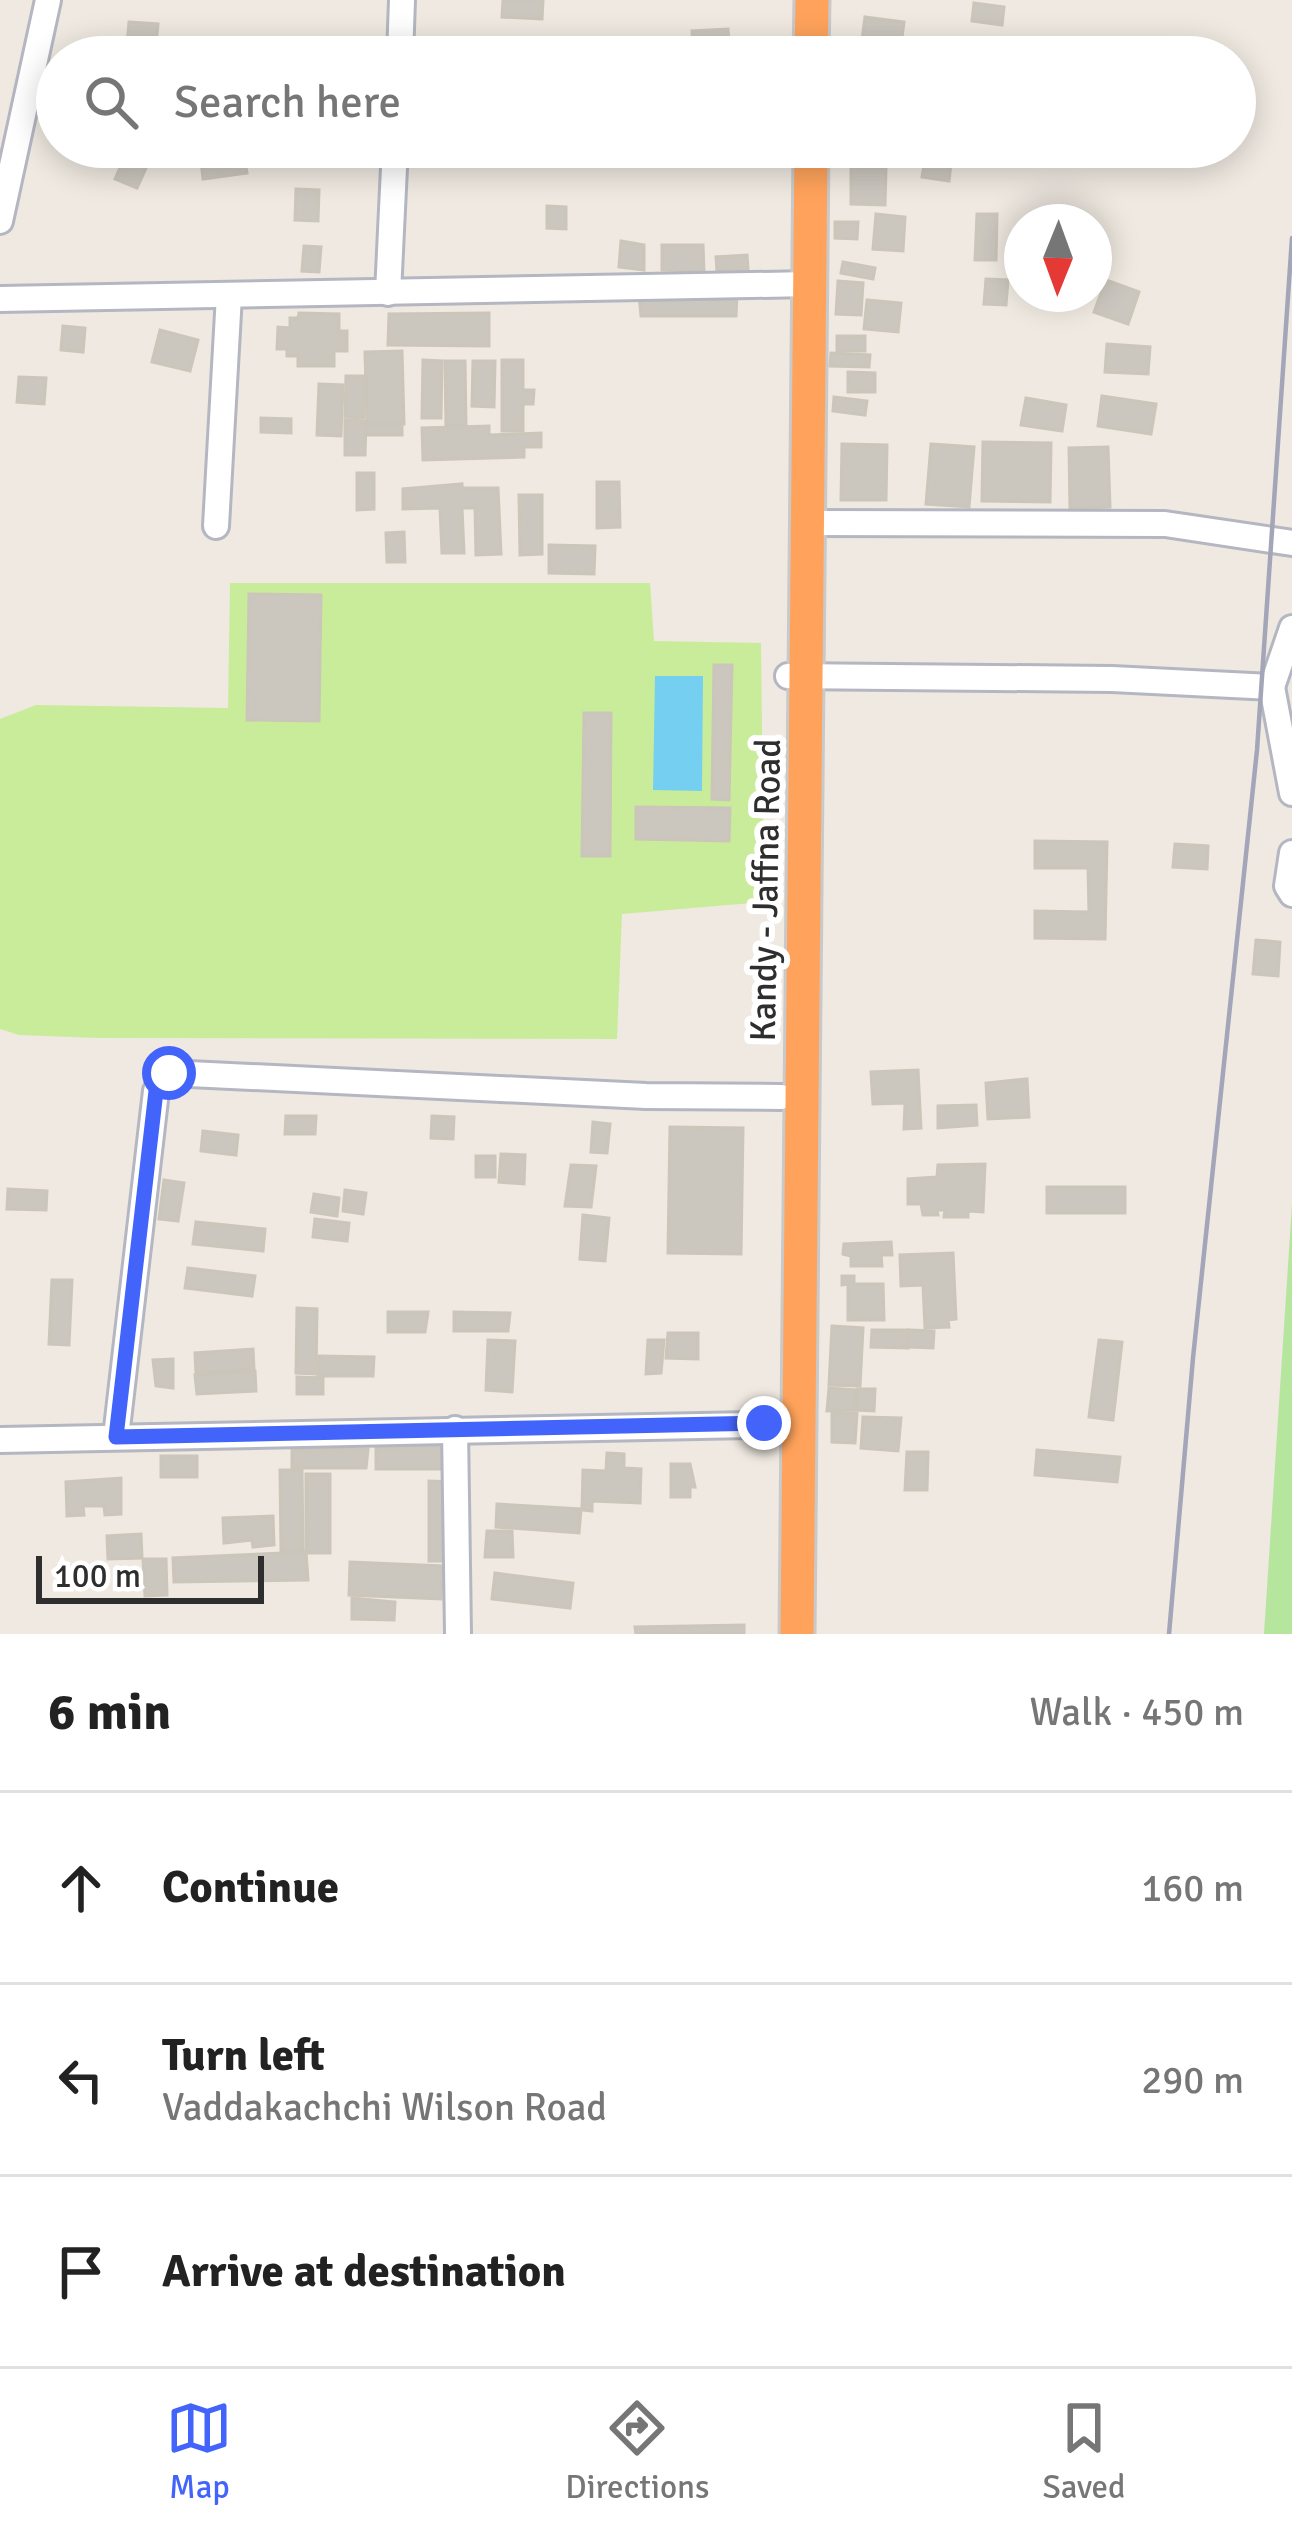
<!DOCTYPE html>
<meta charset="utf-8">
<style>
:root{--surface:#fff;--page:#f6f6f6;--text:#222;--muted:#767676;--line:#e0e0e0;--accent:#4264fb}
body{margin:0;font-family:Signika,sans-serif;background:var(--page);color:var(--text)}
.compass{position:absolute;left:1004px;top:204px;width:108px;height:108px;border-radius:50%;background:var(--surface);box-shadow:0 6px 30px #0003;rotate:181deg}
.scale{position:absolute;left:36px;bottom:30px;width:228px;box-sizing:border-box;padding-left:12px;border:6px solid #2e2e2e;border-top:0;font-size:33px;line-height:42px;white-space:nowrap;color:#2e2e2e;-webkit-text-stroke:9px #fff;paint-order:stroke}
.stop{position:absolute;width:36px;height:36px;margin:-27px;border:9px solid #4264fb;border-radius:50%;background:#fff}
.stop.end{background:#4264fb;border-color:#fff;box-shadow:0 3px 12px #0008}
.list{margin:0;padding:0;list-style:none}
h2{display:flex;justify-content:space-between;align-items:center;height:156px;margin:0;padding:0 48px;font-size:51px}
h2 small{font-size:39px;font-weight:400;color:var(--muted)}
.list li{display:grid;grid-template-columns:78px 1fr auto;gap:36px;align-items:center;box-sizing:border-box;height:192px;padding:0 48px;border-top:3px solid var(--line)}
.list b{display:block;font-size:45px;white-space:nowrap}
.list p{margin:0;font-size:39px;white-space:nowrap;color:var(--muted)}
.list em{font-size:39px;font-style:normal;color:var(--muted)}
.icon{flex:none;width:66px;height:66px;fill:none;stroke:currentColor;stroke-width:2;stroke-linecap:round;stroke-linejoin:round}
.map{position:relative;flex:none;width:1292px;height:1634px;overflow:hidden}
.search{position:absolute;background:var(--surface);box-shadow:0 6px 30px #0003;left:36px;right:36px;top:36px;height:132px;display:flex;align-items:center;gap:30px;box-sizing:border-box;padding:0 42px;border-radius:66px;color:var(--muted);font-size:45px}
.sheet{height:732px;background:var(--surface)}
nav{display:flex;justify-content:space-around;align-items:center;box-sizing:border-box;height:168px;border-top:3px solid var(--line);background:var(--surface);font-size:33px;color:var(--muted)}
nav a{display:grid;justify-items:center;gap:6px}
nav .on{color:var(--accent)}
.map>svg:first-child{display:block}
.green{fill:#b6e59e}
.pitch{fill:#c9ec9a}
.water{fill:#75cff0}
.building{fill:#cbc7bf;stroke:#cbc5ba;stroke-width:3}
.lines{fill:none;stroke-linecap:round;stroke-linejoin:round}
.minor-casing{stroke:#b4b7c1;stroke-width:30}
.highway-casing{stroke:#c9c9c9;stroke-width:39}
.minor{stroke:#fff;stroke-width:24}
.highway{stroke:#ffa35c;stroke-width:33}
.rail{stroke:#a3a6b8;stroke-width:4.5}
.route{stroke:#4264fb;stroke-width:15}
.labels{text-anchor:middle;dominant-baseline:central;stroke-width:12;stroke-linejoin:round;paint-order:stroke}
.street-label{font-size:36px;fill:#2e2e2e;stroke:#fff}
</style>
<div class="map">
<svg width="1292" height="1634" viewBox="0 0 1292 1634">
<rect width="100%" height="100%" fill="#efe9e1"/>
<!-- green -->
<polygon class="green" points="1292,1204 1292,1634 1264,1634"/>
<!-- pitch -->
<polygon class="pitch" points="230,583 650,583 654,641 761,643 764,902 622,914 617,1039 98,1038 19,1035 0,1029 0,719 36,705 228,708"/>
<!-- water -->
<polygon class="water" points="655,676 703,676 702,791 653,790"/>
<!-- building -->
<g class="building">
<polygon points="503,0 543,0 542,19 502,17"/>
<polygon points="974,3 1004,7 1002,25 972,21"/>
<polygon points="865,17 904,22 901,45 862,40"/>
<polygon points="129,22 158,24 156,46 127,44"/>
<polygon points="728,29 730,56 693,57 692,31"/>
<polygon points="645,38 679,38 680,57 645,57"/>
<polygon points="719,147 770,147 769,156 719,153"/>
<polygon points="885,147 886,157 846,164 844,152"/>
<polygon points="244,155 247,173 203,179 201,161"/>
<polygon points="124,159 146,168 137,188 115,179"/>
<polygon points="925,160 951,163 949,181 922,177"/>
<polygon points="851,167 886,168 885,205 851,204"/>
<polygon points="296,189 319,190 318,221 295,220"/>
<polygon points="547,206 566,207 566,229 547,228"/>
<polygon points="876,214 905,217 903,251 873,249"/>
<polygon points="977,214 997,214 996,260 975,260"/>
<polygon points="835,222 858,222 857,239 835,238"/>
<polygon points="621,241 644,245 644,270 619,267"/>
<polygon points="662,245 703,245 704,271 662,270"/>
<polygon points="304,246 321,247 319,272 302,271"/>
<polygon points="747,255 748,269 717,271 716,257"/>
<polygon points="843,262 875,268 873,279 841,273"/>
<polygon points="986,279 1008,280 1006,305 984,304"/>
<polygon points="1106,280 1139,292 1128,324 1094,312"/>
<polygon points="838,281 863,283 861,315 836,314"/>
<polygon points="737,293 736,316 641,316 639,295"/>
<polygon points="867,300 901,303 898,332 864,329"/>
<polygon points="299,313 339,314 339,331 347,331 347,351 334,351 334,366 298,366 298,356 287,356 287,349 277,349 278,327 290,328 290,318 298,318"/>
<polygon points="489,313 489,346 388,345 389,314"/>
<polygon points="63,326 85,328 83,352 61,350"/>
<polygon points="160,330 198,340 190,371 152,362"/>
<rect x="837" y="336" width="28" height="15"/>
<polygon points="1107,344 1150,347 1148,374 1105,372"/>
<polygon points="402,351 404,424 367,424 365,352"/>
<polygon points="831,353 870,355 869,367 830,366"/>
<polygon points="423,360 442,361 441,418 422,418"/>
<polygon points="502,360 523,360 523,390 534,390 533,404 523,404 523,431 502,431"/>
<polygon points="445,361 465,361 466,426 446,426"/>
<polygon points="473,361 495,361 494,407 472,406"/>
<polygon points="848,372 875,373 875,392 848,392"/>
<polygon points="346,376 365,376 364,418 345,417"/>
<polygon points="19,377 46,378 44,404 17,402"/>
<polygon points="319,384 343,385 341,436 317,435"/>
<polygon points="1102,396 1156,404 1151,434 1098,426"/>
<polygon points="834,397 867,401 865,415 833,411"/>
<polygon points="1026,398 1066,405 1062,431 1021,425"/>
<polygon points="261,418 291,419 291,433 261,432"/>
<polygon points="345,420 366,421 365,455 345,455"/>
<polygon points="367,424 402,424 402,435 368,435"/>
<polygon points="489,426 489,435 541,433 541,447 524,447 524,457 423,460 422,428"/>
<polygon points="983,442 1051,443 1050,502 982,501"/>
<polygon points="842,444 887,445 886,500 841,500"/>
<polygon points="931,444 974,447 969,507 926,504"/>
<polygon points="1108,447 1110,507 1070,509 1069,448"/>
<polygon points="357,473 374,473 374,509 357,510"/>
<polygon points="597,482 619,482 620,527 597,528"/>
<polygon points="462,484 462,488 498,488 501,554 476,555 475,508 462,508 464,553 442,553 440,508 403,509 403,489"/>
<polygon points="519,495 542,495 542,554 520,555"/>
<polygon points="404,532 405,562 387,562 386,533"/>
<polygon points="549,545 595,546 594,574 549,573"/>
<polygon points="249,594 321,595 319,721 247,720"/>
<polygon points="714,665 732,665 729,800 712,799"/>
<polygon points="584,713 611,713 610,856 582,856"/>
<polygon points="636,807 730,808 729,841 636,839"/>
<polygon points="1035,841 1107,842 1105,939 1035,938 1035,911 1089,912 1088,868 1035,868"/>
<polygon points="1175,844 1208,846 1207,869 1173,867"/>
<polygon points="1256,940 1280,942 1278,976 1253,974"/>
<polygon points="918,1070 921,1128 904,1129 905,1103 873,1104 871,1072"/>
<polygon points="1027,1079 1029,1117 988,1119 986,1083"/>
<polygon points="976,1105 977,1125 938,1128 938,1106"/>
<polygon points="286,1116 316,1116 315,1134 285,1134"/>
<polygon points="432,1116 454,1117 453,1139 431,1138"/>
<polygon points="593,1122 610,1124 607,1153 591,1152"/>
<polygon points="670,1127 743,1128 741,1254 668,1253"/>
<polygon points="203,1131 238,1135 236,1155 201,1151"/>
<polygon points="501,1154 525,1155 524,1184 499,1182"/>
<rect x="476" y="1156" width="19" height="21"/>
<polygon points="985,1164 983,1212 968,1211 968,1217 944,1217 945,1210 937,1210 938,1215 923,1215 921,1204 908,1204 908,1179 937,1177 938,1165"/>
<polygon points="571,1165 596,1166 591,1207 565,1206"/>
<polygon points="164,1180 184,1183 178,1221 159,1219"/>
<rect x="1047" y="1187" width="78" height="26"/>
<polygon points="8,1189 47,1191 46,1210 7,1209"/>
<polygon points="345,1190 366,1193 363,1214 343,1211"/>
<polygon points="314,1194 339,1198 337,1216 311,1212"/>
<polygon points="583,1215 609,1218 605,1261 580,1259"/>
<polygon points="315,1219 349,1223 347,1241 313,1237"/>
<polygon points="196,1222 265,1229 263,1251 193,1244"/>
<polygon points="891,1242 892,1255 881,1255 882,1266 851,1266 851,1256 843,1254 844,1244"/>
<polygon points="953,1253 956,1319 948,1320 949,1327 925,1328 923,1285 901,1286 900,1255"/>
<polygon points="188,1268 255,1276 252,1296 185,1288"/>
<polygon points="842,1276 854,1276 854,1284 883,1284 884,1320 848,1320 848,1284 842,1285"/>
<polygon points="52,1280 72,1280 69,1345 49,1344"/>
<polygon points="297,1308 317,1309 316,1374 296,1373"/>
<polygon points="388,1312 428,1312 425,1332 388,1332"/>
<polygon points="454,1312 510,1313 508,1331 454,1331"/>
<polygon points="832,1326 863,1328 860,1386 829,1385"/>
<polygon points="872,1330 908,1330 908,1348 871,1347"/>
<polygon points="909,1330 934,1331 933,1348 909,1347"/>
<polygon points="668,1333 698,1333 698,1359 666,1358"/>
<polygon points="488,1340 515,1341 512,1392 486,1390"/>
<polygon points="648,1340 664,1340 661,1373 646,1374"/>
<polygon points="1099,1340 1122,1342 1113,1420 1089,1417"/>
<polygon points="253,1349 254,1369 196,1373 195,1353"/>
<polygon points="319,1356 374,1357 373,1376 318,1376"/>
<polygon points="173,1359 173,1388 156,1386 153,1360"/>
<polygon points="255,1371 256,1391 197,1394 195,1375"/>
<polygon points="297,1377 323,1378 323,1394 297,1394"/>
<polygon points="829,1388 855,1390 854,1410 827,1411"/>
<polygon points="857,1389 875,1389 874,1411 856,1410"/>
<polygon points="832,1413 857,1413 855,1443 832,1442"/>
<polygon points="863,1417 901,1418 898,1451 861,1448"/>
<polygon points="452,1447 452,1469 376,1469 376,1448"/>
<polygon points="368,1449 366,1468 292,1468 292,1450"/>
<polygon points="1037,1450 1120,1457 1117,1482 1035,1475"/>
<polygon points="907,1452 928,1452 927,1490 905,1490"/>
<polygon points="607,1453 624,1454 624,1468 641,1469 640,1503 592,1501 592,1511 582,1510 583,1470 606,1471"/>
<rect x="161" y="1456" width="36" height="21"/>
<polygon points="671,1464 690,1464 695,1487 690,1487 690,1497 671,1497"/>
<polygon points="280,1470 302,1470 303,1551 281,1551"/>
<rect x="306" y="1474" width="24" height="79"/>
<polygon points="121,1478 121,1514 105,1515 104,1506 83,1506 84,1515 67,1516 66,1482"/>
<polygon points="429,1481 452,1482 453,1561 429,1561"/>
<polygon points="497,1504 581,1509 579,1533 496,1527"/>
<polygon points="273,1516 274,1545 253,1547 252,1540 224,1543 223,1518"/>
<polygon points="487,1531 512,1531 513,1557 485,1557"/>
<polygon points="141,1534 142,1558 108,1559 107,1536"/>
<polygon points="306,1552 308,1580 174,1582 173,1558"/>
<polygon points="143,1559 166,1559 167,1595 145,1596"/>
<polygon points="350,1562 443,1566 441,1599 349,1595"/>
<polygon points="495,1573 573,1583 570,1608 492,1599"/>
<polygon points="352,1598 395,1602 394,1620 352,1619"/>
<polygon points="744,1625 744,1634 636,1634 635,1627"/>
</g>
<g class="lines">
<!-- minor casing -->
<g class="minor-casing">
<g id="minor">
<polyline points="400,57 402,0"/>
<polyline points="0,221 48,0"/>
<polyline points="388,293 395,147"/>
<polyline points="0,299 811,284"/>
<polyline points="809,523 1165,524 1292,543"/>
<polyline points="216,526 229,295"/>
<polyline points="788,676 1112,679 1272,687 1292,628"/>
<polyline points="1272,687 1292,793"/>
<polyline points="1292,853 1287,886 1292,894"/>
<polyline points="455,1429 458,1634"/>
<polyline points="116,1437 156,1091 169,1073 646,1096 781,1097"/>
<polyline points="0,1440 800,1424"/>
</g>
</g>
<!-- highway casing -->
<g class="highway-casing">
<g id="highway">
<polyline points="811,57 812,0"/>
<polyline points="797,1634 811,147"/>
</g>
</g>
<!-- minor -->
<use href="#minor" class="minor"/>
<!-- highway -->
<use href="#highway" class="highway"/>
<!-- rail -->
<polyline class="rail" points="1169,1634 1193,1358 1257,750 1292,238"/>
</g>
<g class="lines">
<!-- route -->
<polyline class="route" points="169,1073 156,1091 116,1437 764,1423"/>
</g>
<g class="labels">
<!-- street labels -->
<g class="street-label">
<text transform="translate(766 890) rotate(-89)">Kandy - Jaffna Road</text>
</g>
</g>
</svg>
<svg class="compass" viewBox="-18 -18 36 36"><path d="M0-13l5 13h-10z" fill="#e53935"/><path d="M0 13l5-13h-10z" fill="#767676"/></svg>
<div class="scale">100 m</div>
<div class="stop" style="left:169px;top:1073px"></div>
<div class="stop end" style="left:764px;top:1423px"></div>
<div class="search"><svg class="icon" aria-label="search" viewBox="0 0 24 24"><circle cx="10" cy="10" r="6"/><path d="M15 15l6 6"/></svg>Search here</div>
</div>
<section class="sheet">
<h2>6 min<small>Walk · 450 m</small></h2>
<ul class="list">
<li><svg class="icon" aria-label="ahead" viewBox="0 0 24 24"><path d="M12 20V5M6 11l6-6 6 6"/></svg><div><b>Continue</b></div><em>160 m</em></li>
<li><svg class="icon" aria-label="left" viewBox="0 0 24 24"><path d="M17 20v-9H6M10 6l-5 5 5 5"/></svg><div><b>Turn left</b><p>Vaddakachchi Wilson Road</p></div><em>290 m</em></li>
<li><svg class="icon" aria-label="arrive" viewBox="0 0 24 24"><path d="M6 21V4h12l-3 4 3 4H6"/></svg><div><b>Arrive at destination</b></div></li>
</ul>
</section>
<nav>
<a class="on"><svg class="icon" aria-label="map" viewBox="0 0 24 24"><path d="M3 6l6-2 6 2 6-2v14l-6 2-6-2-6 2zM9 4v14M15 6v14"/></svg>Map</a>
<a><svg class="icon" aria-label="directions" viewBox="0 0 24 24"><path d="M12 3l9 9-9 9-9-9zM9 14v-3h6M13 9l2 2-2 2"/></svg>Directions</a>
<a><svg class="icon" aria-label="saved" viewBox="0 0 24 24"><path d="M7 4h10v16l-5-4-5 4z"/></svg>Saved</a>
</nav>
